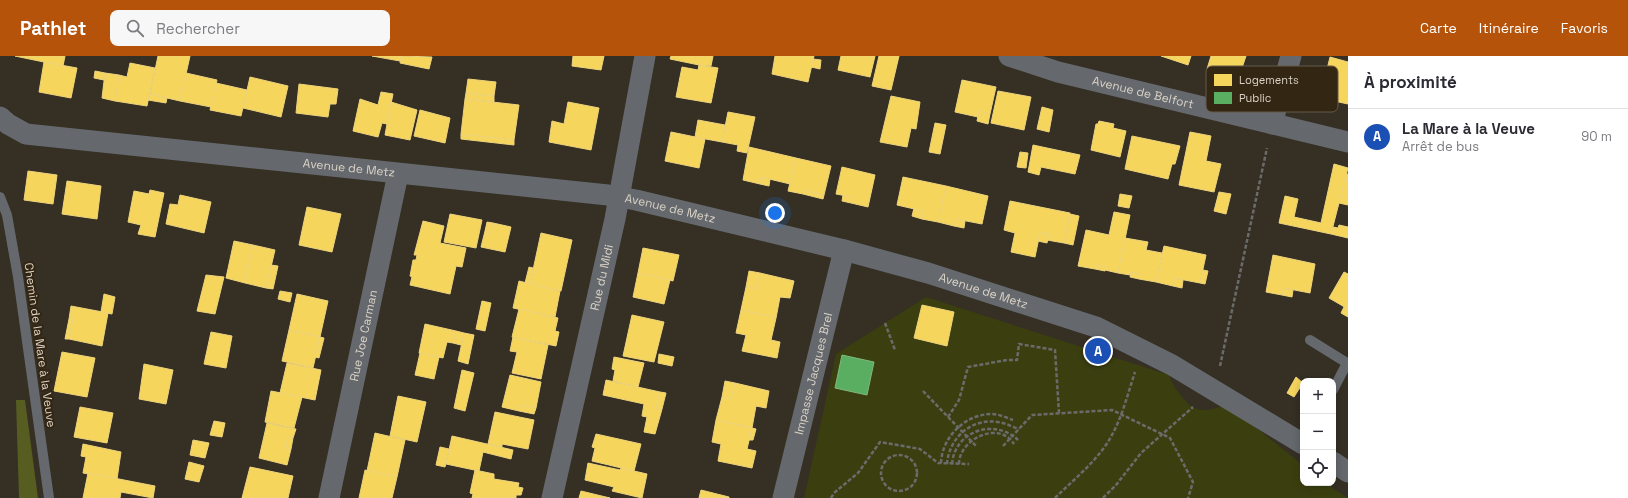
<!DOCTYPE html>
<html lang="fr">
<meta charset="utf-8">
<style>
:root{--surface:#fff;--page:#f7f7f7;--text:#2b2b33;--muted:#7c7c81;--line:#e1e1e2;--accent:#b45309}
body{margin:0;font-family:"Space Grotesk",sans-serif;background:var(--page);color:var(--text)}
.controls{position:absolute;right:12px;bottom:12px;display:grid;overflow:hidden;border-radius:8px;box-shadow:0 2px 10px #0003}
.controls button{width:36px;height:36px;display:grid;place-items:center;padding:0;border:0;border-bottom:1px solid var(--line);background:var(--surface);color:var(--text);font:20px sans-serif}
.you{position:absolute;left:775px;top:157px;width:14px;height:14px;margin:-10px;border:3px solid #fff;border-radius:50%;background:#1a73e8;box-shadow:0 0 0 6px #1a73e833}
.badge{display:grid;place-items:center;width:26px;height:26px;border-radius:50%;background:var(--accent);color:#fff;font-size:13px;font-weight:700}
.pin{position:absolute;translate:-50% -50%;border:2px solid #fff;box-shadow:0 1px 4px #0006}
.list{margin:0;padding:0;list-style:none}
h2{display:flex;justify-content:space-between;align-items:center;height:52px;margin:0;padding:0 16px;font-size:17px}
h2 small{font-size:13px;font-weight:400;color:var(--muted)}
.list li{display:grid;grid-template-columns:26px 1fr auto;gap:12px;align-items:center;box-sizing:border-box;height:56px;padding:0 16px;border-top:1px solid var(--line)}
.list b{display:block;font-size:15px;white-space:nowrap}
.list p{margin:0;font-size:13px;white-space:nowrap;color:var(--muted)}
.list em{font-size:13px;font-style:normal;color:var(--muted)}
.icon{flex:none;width:22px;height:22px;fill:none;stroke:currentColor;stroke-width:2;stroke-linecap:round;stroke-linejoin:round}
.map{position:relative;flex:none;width:1348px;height:442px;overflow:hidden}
header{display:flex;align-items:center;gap:24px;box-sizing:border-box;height:56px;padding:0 20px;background:var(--accent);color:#fff}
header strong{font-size:19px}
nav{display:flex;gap:22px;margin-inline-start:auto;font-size:14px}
.search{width:280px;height:36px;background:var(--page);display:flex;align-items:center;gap:10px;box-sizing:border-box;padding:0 14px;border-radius:8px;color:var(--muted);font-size:15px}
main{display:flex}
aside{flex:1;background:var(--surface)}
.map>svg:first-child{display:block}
.green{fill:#3b3f0f}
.forest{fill:#575d21}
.homes{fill:#f6d55c;stroke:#eed47c}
.public{fill:#5aae61;stroke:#80b97f}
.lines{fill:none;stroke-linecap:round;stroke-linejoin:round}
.path{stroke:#6b6b6b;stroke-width:2.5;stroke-dasharray:4 2;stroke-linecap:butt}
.service{stroke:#65696d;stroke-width:10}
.minor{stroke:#65696d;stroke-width:21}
.labels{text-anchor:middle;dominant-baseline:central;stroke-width:4;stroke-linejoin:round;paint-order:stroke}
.street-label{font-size:12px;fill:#dad2c6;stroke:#332612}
.key{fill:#332612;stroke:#655a48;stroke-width:1}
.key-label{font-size:11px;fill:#dad2c6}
</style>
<header>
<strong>Pathlet</strong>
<div class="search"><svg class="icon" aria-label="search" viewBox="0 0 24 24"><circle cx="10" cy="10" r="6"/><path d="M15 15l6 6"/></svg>Rechercher</div>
<nav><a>Carte</a><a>Itinéraire</a><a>Favoris</a></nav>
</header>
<main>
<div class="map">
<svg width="1348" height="442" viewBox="0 0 1348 442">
<rect width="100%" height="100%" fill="#352f24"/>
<!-- green -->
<path class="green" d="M926,241L1169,319C1172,328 1176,333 1182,341C1197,359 1205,355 1227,349L1303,409V427H1325L1348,442H804L836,298Z"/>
<!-- forest -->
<polygon class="forest" points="16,344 25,344 38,442 19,442"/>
<!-- homes -->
<g class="homes">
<polygon points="15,0 65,0 63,10"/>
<polygon points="158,0 190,0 180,45 150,38"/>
<polygon points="372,0 401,0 400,5"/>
<polygon points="401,0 432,1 429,13 400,7"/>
<polygon points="573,0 604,0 601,14 572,10"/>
<polygon points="671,0 700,0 699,9 670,3"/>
<polygon points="700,0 713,0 711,10 699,9"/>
<polygon points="775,0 814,0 808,26 772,18"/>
<polygon points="841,0 875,0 870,21 838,14"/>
<polygon points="879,0 899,0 891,34 872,30"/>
<polygon points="1161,0 1191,0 1188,9"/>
<polygon points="1211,0 1246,0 1238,24 1207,13"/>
<polygon points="1330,1 1348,6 1348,48 1320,42"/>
<polygon points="813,3 821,4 820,13 811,11"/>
<polygon points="44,6 77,12 71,42 39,36"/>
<polygon points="130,7 155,12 147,50 115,45 119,19 127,21"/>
<polygon points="699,9 718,12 711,47 676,41 682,11 698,14"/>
<polygon points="95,15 105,17 104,24 94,22"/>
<polygon points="105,17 119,19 115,45 102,42"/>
<polygon points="186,17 217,24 211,51 180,45"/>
<polygon points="250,21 288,30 281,61 243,52"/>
<polygon points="468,23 496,26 494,40 466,37"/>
<polygon points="962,24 996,31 990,58 979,55 978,61 955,56"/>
<polygon points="216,27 247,34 241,60 210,54"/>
<polygon points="299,28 338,33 336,48 330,48 328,61 296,57"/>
<polygon points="998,35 1031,41 1024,74 991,67"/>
<polygon points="381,36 393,38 387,68 382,67 378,81 353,75 360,43 378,49"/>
<polygon points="466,37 494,40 494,46 465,43"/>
<polygon points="150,38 167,42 166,47 148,44"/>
<polygon points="891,40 920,46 916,73 911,72 907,91 880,86"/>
<polygon points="465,43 519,49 514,84 461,78"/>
<polygon points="391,46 417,54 410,84 385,79"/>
<polygon points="568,46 599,52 591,94 549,86 552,65 564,68"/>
<polygon points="1042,51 1053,54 1049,76 1037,73"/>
<polygon points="420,54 450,62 445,87 414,80"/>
<polygon points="979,55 990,58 988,68 977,65"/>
<polygon points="728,56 755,61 747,97 737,95 738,89 722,86"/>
<polygon points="698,64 725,69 722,86 695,81"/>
<polygon points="1099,65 1114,68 1113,72 1126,75 1120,101 1091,94 1096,68 1098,68"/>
<polygon points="935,67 946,69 940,98 929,96"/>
<polygon points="671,76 705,83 699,112 665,105"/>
<polygon points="1190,76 1211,80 1206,105 1221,108 1214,136 1179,129"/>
<polygon points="461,78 514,84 514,89 461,83"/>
<polygon points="1132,80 1180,90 1175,108 1172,108 1168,123 1125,113"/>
<polygon points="1033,89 1080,99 1075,118 1041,111 1039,119 1028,116"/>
<polygon points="749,91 796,102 790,128 761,121 760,128 743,124"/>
<polygon points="1020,96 1028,97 1026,112 1017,111"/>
<polygon points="796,102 831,110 824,139 804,134 803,138 788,135"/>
<polygon points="1334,108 1348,112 1331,178 1279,167 1285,140 1298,143 1294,161 1321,167"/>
<polygon points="842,111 875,119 868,151 851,147 852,141 836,138"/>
<polygon points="28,115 57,119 53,148 24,144"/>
<polygon points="1346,118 1348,118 1348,149 1339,147"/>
<polygon points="761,121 770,123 769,130 760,128"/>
<polygon points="903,121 946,130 938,166 922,163 923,155 897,149"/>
<polygon points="67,125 101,130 97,163 62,158"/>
<polygon points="946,130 988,140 982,168 956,163 954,170 938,166"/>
<polygon points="150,134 164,137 155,181 138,178 141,169 128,166 134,135 149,138"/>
<polygon points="804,134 824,139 823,143 803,138"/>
<polygon points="1219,136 1231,138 1226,158 1214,155"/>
<polygon points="1120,138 1132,140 1129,152 1118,150"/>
<polygon points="180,139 211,146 204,177 166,168 170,148 178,149"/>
<polygon points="843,139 852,141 851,147 842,145"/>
<polygon points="1010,145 1070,157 1064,187 1047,184 1049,178 1040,177 1035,201 1011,196 1015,177 1004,174"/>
<polygon points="307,151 341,158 332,196 299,189"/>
<polygon points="914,152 923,155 922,163 912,160"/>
<polygon points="1114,156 1130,159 1118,217 1105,214 1105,211 1096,209 1095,213 1078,210 1086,174 1109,179"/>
<polygon points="450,158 482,164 476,192 444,186"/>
<polygon points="1070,158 1079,160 1073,189 1064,187"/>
<polygon points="956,163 965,165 964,172 954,170"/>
<polygon points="423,165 444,170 440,187 466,192 462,211 456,210 450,238 410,229 412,221 410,220 413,204 416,204 417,199 414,199"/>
<polygon points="487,166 493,167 491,177 485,175"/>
<polygon points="493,167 511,171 505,196 481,191 485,175 491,177"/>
<polygon points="1339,169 1348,171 1348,182 1331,178 1333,171 1338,172"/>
<polygon points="541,177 572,184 561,235 530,228"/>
<polygon points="1040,177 1049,178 1047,187 1038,185"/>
<polygon points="1125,182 1148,186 1146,194 1162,197 1156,226 1139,223 1140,218 1131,216 1130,219 1118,217"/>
<polygon points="234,185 253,189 245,227 226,222"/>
<polygon points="253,189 275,194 266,232 245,227"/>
<polygon points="1164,190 1206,199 1200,227 1174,222 1173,230 1156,226"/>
<polygon points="643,192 679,199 673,225 638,217"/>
<polygon points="1273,199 1315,208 1310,237 1284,232 1282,239 1266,236"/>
<polygon points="271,209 278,210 273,233 266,232"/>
<polygon points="1096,209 1105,211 1105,215 1095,213"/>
<polygon points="529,211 533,212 530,228 525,227"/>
<polygon points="1203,214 1208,215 1205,228 1200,227"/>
<polygon points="749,215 760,217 756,233 746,231"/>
<polygon points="1131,216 1140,218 1139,223 1130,221"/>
<polygon points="1344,216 1348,218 1348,253 1329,242"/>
<polygon points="638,217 670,224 664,248 633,241"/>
<polygon points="760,217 794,225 790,242 780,241 776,262 741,254 746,231 756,233"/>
<polygon points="206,219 224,221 215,258 197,255"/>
<polygon points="1174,222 1183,224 1182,232 1173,230"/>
<polygon points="519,225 560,235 555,261 513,252"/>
<polygon points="1284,232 1293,234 1292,241 1282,239"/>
<polygon points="280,235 292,237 290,246 278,243"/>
<polygon points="104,238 115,241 112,258 101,256"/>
<polygon points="297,238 328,245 320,281 289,274"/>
<polygon points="482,245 491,247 485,275 476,273"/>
<polygon points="922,249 954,256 947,290 914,282"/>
<polygon points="71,250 108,257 102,290 69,283 73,263 69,263"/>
<polygon points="1344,251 1348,253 1348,261 1341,257"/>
<polygon points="519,253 558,262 555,275 559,276 556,290 512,281"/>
<polygon points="741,254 776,262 771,284 780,286 777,302 742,295 746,279 736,277"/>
<polygon points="632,259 664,266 654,306 623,300"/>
<polygon points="69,263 73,263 69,283 65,283"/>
<polygon points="425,268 456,275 453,287 447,286 443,302 419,297"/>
<polygon points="289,274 320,281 313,312 282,305"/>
<polygon points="456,275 464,277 461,289 453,287"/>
<polygon points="211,276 232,280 226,312 204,308"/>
<polygon points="464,277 474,279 468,308 458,305"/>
<polygon points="320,281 324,282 319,302 315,301"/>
<polygon points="513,281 548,289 541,323 512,317 517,296 510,295"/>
<polygon points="62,296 95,302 87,341 54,335"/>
<polygon points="420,297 439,301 434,323 415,319"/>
<polygon points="659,298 674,301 672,310 658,307"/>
<polygon points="614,301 644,307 638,331 613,325 615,314 612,313"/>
<polygon points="287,307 321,314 315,344 280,337"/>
<polygon points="144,308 173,314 166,348 139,343"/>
<polygon points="462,314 474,317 465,355 454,352"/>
<polygon points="510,319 541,326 536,352 521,349 519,355 502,351"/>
<polygon points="1296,321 1303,327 1294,341 1287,337"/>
<polygon points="606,324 660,336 656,352 662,353 655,378 644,376 647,361 642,360 644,348 603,339"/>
<polygon points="725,325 735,327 731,343 722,341"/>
<polygon points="735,327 769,335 766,352 756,350 752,372 716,364 722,341 731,343"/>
<polygon points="271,335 302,341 294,372 265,366"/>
<polygon points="660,336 666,337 662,353 656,352"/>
<polygon points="398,340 426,346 417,386 390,380"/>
<polygon points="521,349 536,352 534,358 519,355"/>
<polygon points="80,351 113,357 107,387 74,381"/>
<polygon points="495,356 534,364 528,393 502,388 502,391 488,388"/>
<polygon points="716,364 752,372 747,393 756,395 752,412 718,405 721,388 712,386"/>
<polygon points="214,365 225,367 222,381 210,379"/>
<polygon points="267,367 296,373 293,382 288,381 286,392 291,393 287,409 259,402"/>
<polygon points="752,372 756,373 753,384 749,384"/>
<polygon points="375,377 405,384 397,421 367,415"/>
<polygon points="596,378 641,388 634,415 592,405 595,392 592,391"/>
<polygon points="452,380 513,394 511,403 483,396 479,415 446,408"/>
<polygon points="288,381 293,382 291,393 286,392"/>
<polygon points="193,384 209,387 205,402 190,399"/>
<polygon points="83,388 121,396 117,423 83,417 86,401 81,400"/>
<polygon points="440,391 449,393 445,411 436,409"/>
<polygon points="189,406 204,410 199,426 185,423"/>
<polygon points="588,407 620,414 621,412 647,418 642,442 612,435 614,431 585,424"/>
<polygon points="250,411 293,420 288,442 242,442"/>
<polygon points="365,414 397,421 392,442 359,442"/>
<polygon points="475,414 494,418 494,423 519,427 518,431 523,432 521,439 516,439 516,442 472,442 473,438 470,437"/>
<polygon points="88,417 155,430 153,442 121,436 120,442 83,442"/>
<polygon points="701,434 729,441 729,442 699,442"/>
<polygon points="581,435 610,442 579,442"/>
</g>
<!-- public -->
<polygon class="public" points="842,299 874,306 867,339 835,332"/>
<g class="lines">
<!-- path -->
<g class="path">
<polyline points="885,267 895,294"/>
<polyline points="1220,310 1267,92"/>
<polyline points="923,335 977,391"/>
<polyline points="948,361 959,344 968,311 1007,304 1017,304 1019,288 1055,294 1059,357"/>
<polyline points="1003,390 1032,359 1112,354 1170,382 1193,426 1188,442"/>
<circle cx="899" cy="417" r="18"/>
<path d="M941,407C942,381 965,358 992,358C999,358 1007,362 1013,364"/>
<path d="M947,408C949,381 972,362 998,366C1006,367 1012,371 1019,373"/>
<path d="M952,408C955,374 995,362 1018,384"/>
<path d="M959,408C959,383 999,364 1014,388"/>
<polyline points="831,442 834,437 858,417 880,386 920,393 938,407 969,408"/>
<path d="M1055,442C1075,422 1100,403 1113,377C1123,358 1128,337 1135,316"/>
<polyline points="1103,442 1116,429 1141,397 1193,351"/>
</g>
<!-- service -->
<g class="service">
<polyline points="0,141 7,159 18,221 49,442"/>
<polyline points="1310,284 1347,307 1333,334"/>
</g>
<!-- minor -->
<g class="minor">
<path id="s1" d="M1009,0L1058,16L1348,86"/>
<path id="s2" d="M0,61L8,68L26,78L608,139L636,144L844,194L928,217L1096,271L1172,309L1303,388"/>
<polyline points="1272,68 1291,0"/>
<polyline points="1333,406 1348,416"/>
<path id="s3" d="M329,442L398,118"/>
<path id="s4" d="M552,442L615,163L645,0"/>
<path id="s5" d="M783,442L844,194"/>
</g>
</g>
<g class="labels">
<!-- street labels -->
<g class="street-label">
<text stroke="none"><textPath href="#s1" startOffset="139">Avenue de Belfort</textPath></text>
<text stroke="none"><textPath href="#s2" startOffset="356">Avenue de Metz</textPath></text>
<text stroke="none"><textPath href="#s2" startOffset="680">Avenue de Metz</textPath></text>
<text stroke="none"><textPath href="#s4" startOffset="226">Rue du Midi</textPath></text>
<text stroke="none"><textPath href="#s2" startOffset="1004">Avenue de Metz</textPath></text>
<text stroke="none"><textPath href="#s3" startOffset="166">Rue Joe Carman</textPath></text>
<text transform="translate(40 289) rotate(82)">Chemin de la Mare à la Veuve</text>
<text stroke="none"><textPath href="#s5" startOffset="128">Impasse Jacques Brel</textPath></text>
</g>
</g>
<!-- legend -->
<rect x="1206" y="10" width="132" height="46" rx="6" class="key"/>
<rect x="1214" y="18" width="18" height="12" fill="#f6d55c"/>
<rect x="1214" y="36" width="18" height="12" fill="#5aae61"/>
<g class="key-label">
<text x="1239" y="28">Logements</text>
<text x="1239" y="46">Public</text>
</g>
</svg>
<div class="controls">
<button>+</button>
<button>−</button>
<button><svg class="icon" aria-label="locate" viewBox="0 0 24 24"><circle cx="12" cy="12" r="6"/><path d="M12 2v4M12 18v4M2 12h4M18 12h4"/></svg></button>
</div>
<div class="you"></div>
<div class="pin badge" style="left:1098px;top:295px;background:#1a4fb4">A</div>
</div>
<aside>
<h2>À proximité<small></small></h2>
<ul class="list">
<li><span class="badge" style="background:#1a4fb4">A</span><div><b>La Mare à la Veuve</b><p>Arrêt de bus</p></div><em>90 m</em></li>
</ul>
</aside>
</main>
